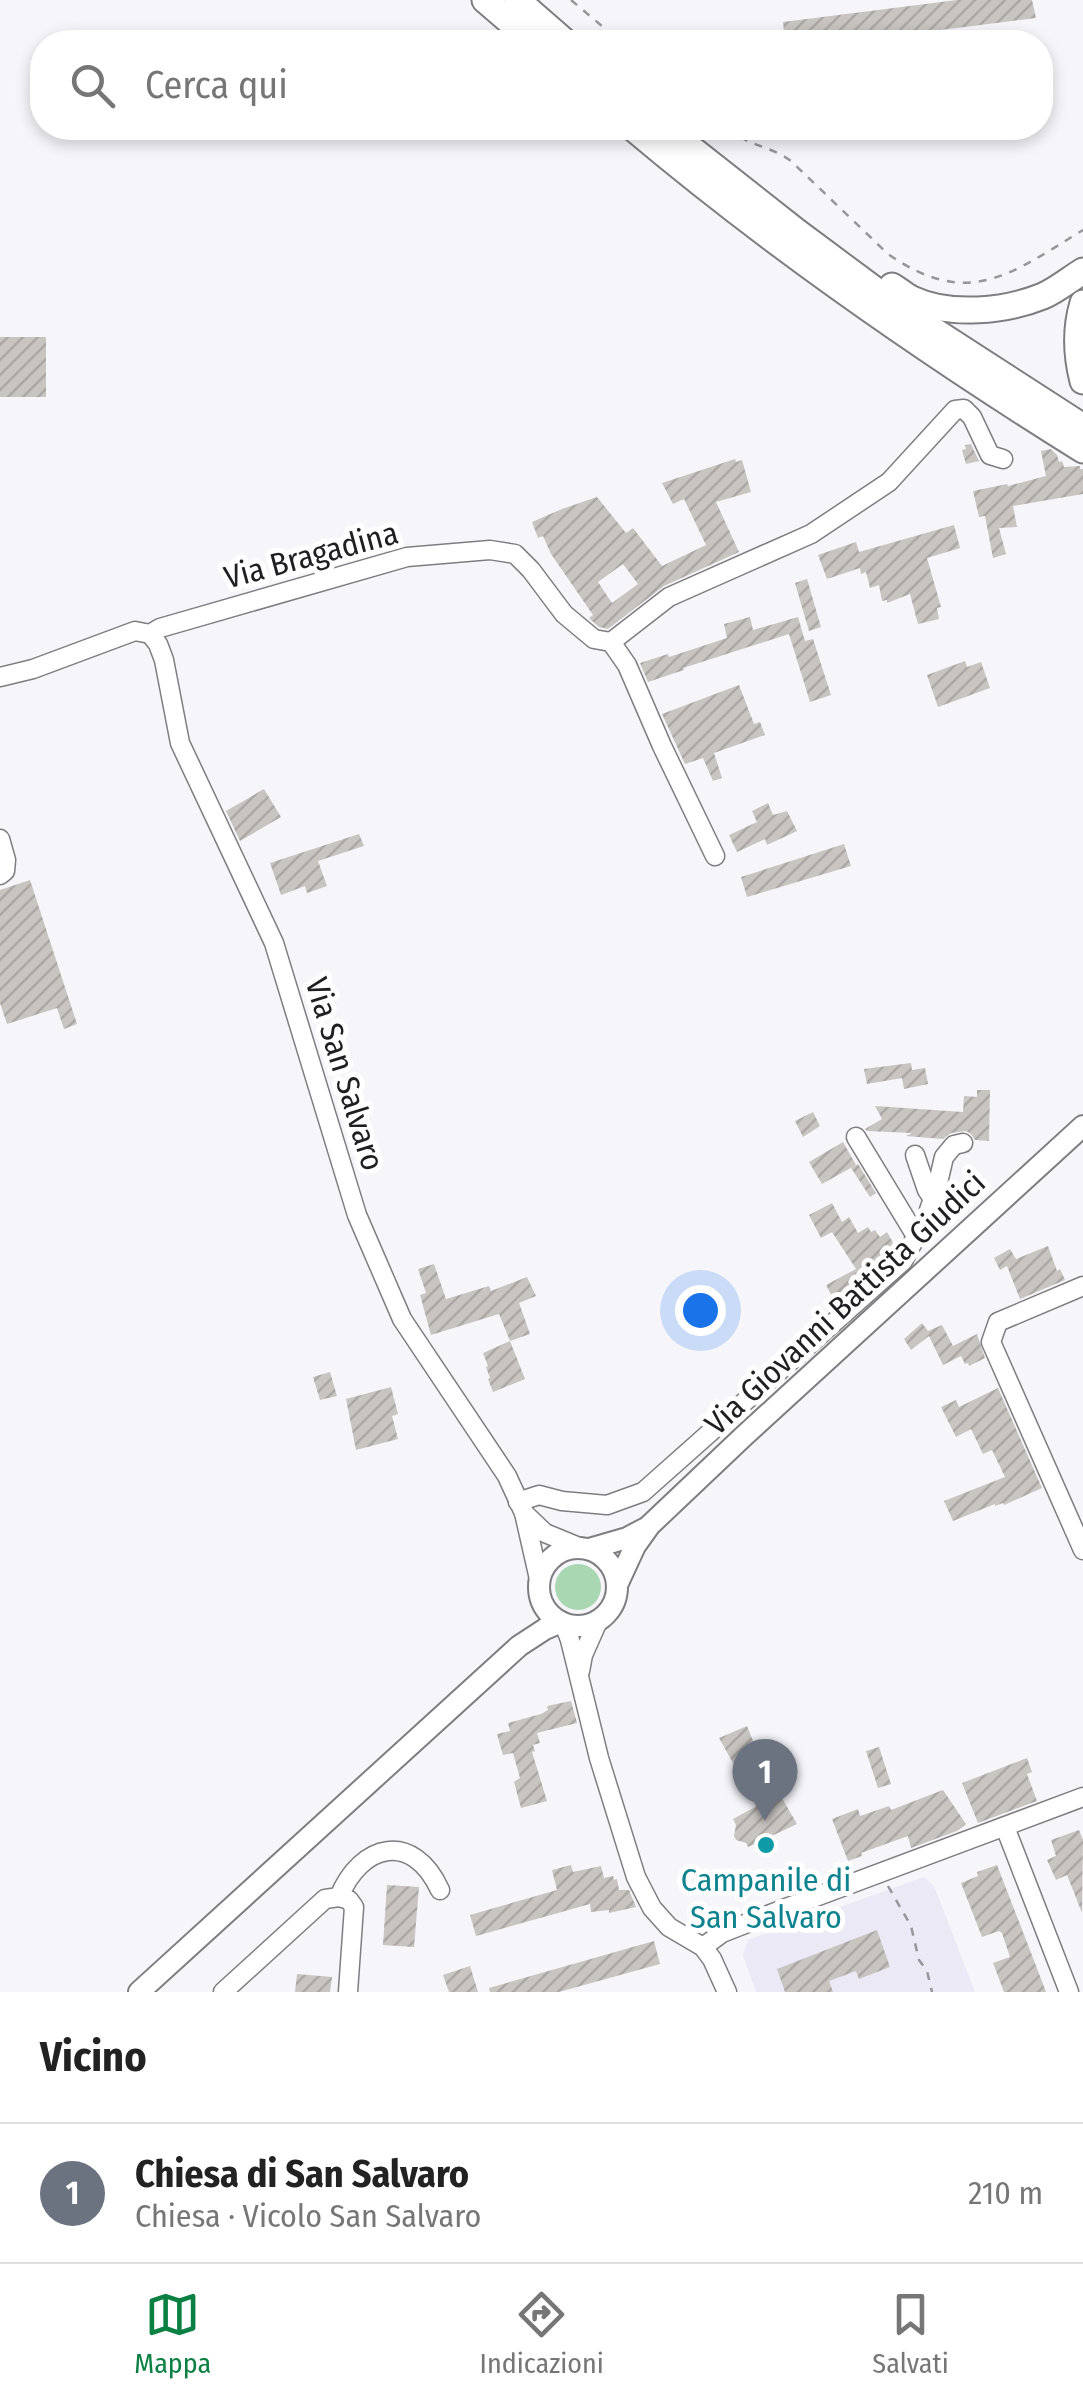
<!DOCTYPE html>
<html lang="it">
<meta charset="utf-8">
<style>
:root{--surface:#fff;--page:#f6f6f6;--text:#222;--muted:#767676;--line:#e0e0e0;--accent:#0b8043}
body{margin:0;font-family:"Fira Sans Condensed",sans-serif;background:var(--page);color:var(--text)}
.you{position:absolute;left:700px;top:1310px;width:35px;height:35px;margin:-25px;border:8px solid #fff;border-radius:50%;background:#1a73e8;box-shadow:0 0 0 15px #1a73e833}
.badge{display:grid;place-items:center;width:65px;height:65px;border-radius:50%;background:var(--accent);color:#fff;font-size:32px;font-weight:700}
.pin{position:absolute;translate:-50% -82px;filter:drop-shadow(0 2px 5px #0008)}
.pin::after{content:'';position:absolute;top:52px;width:35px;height:30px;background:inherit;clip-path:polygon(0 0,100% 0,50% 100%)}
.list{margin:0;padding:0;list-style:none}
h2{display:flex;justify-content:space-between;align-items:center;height:130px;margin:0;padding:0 40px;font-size:42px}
h2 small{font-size:32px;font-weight:400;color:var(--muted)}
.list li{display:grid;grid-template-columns:65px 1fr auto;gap:30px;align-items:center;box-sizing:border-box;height:140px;padding:0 40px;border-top:2px solid var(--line)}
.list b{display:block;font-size:38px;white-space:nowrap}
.list p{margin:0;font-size:32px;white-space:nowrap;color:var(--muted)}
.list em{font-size:32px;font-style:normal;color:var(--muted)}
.icon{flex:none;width:55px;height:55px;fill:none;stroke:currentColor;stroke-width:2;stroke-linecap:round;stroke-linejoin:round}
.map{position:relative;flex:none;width:1083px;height:1992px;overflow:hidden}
.search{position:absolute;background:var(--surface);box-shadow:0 5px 15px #0003;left:30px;right:30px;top:30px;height:110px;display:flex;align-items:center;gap:25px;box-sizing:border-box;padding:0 35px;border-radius:40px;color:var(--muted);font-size:38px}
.sheet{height:270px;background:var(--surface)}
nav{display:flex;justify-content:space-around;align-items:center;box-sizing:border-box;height:140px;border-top:2px solid var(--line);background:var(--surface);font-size:28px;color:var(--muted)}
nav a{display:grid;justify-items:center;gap:5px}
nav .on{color:var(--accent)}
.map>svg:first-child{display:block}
.built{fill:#eae9f5}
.green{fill:#a9d7b2}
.building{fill:url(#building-hatch);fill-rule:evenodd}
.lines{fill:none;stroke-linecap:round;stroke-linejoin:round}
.minor-casing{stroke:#7e7d82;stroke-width:21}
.major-casing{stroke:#7e7d82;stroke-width:24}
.highway-casing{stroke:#7e7d82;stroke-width:29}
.path{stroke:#97969a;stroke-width:2.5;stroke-dasharray:8 8;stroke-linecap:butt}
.minor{stroke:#fff;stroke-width:18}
.major{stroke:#fff;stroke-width:20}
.highway{stroke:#fff;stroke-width:25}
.culture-dot{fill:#0f9aa8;stroke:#fff;stroke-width:4}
.labels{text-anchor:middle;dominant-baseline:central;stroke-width:10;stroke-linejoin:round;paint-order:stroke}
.street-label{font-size:32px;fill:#1f1f21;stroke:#fff}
.culture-label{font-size:32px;fill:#0d838f;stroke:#fff}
</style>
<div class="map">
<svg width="1083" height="1992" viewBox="0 0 1083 1992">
<defs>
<pattern id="building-hatch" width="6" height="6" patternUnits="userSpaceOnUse" patternTransform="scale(2.5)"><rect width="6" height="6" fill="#c8c4c0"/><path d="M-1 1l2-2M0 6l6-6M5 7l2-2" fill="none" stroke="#aba8a5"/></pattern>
</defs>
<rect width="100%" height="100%" fill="#f6f5fa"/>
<!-- built -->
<polygon class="built" points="924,1877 934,1886 975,1992 756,1992 743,1955 748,1940"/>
<!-- green -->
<circle class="green" cx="578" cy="1587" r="23"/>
<!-- building -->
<g class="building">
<polygon points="957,0 1032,0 1036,18 845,42 785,42 783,22"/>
<rect x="0" y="337" width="46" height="60"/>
<polygon points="971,444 979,461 966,464 962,450 966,449 965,445"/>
<polygon points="1051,449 1057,455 1059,462 1062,461 1064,467 1080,466 1080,469 1083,469 1083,494 1013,506 1017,527 999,528 1006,554 993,558 985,516 979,517 973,491 1007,484 1008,486 1046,476 1041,451"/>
<path d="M735,459L736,462L742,460L751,492L716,502L739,552L664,586L608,629L599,627L591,620L589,618L593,615L551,554L543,536L538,538L532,522L562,509L597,497L626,533L633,528L662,566L706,545L684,499L673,504L662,483ZM623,564L638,584L612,603L598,582Z"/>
<polygon points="954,525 960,548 927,558 941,607 937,608 939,619 918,624 910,594 887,603 887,600 882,601 879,585 870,588 866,572 861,574 860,568 827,579 818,555 856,542 859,552"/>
<polygon points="807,579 821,627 809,631 795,583"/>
<polygon points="750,617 753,630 798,617 805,641 813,639 831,695 810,702 789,634 683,668 684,670 648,682 640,663 668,654 669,657 727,638 724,624"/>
<polygon points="965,661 967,667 981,662 990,688 938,707 927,675"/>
<polygon points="739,685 754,724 760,722 765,735 714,753 722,778 713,781 703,758 685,764 662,714"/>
<polygon points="264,789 281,817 240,841 226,811"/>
<polygon points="768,803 773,815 787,811 797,831 767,845 765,839 737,852 729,835 757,822 752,811"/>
<polygon points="359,834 364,846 318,861 327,886 307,893 305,886 281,895 270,863"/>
<polygon points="844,844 851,866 747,897 741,877"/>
<polygon points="30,880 77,1024 64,1029 57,1008 7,1024 0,1003 0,890"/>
<polygon points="911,1063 912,1070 925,1068 928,1084 904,1089 902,1078 867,1084 864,1069"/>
<polygon points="977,1090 990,1090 989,1141 975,1140 971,1134 966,1131 951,1133 943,1139 906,1136 912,1133 867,1131 865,1129 882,1119 875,1106 963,1112 964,1096 977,1097"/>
<polygon points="813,1112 820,1126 803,1137 795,1121"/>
<polygon points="843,1142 856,1165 822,1184 809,1162"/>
<polygon points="858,1164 876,1193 870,1197 851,1168"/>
<polygon points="832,1203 842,1222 849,1217 858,1233 868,1227 871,1232 875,1230 880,1237 887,1232 896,1248 883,1262 869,1270 870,1273 851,1290 833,1298 826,1285 856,1269 832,1232 821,1238 809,1215"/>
<polygon points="1048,1246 1057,1271 1060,1269 1065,1280 1020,1299 1007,1266 1000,1270 994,1258 1010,1249 1016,1259"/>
<polygon points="434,1264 446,1299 489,1286 491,1291 527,1277 536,1296 519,1303 530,1334 510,1341 499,1314 431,1335 420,1295 426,1293 418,1269"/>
<polygon points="922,1323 928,1331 942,1325 953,1346 977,1334 985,1358 969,1366 968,1363 965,1364 961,1356 943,1365 929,1336 911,1350 904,1339"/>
<polygon points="510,1341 525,1379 493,1392 488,1379 490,1378 486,1367 488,1366 483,1353"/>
<polygon points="330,1372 337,1396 320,1400 313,1377"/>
<polygon points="391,1387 398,1414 392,1416 398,1439 356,1450 346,1399"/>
<polygon points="998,1388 1042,1488 1004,1505 1003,1503 995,1506 995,1504 953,1521 944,1501 1005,1477 992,1450 983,1454 971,1429 956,1437 941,1407 956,1400 959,1407"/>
<polygon points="571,1701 577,1723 537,1733 540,1743 533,1745 535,1751 532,1752 547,1801 521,1808 514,1782 520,1778 513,1753 503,1755 497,1734 510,1731 508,1723 541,1714 548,1710 547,1706"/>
<polygon points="747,1726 763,1765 797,1824 748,1847 746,1843 736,1840 734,1836 736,1825 733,1819 757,1806 719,1738"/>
<polygon points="879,1747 891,1784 878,1788 866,1751"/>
<polygon points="1027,1758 1032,1772 1027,1774 1037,1801 978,1823 962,1783"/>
<polygon points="943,1790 966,1824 957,1831 911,1848 908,1836 861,1853 862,1856 848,1861 832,1819 858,1809 860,1816 889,1806 891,1810"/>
<polygon points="1079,1830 1083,1840 1082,1913 1067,1875 1056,1880 1047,1860 1056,1856 1051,1840"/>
<polygon points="571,1865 573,1872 601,1866 604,1878 613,1876 614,1880 617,1879 619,1890 629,1890 636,1907 609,1913 609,1910 591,1912 590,1904 476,1936 470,1915 557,1890 552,1870"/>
<polygon points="997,1865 1028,1945 1046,1992 1004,1992 993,1963 1010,1957 1002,1933 999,1931 982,1937 961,1883 978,1876 977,1872"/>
<polygon points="387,1885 419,1887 414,1947 383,1945"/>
<polygon points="877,1930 890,1967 859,1979 856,1971 829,1981 833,1992 785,1992 777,1969"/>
<polygon points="654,1941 660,1964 559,1992 490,1992 489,1988"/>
<polygon points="470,1966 478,1992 449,1992 443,1975"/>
<polygon points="297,1974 332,1977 330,1992 295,1992"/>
</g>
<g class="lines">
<!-- minor casing -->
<g class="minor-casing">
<g id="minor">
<polyline points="150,634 158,644 164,660 180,743 274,943 357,1215 402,1319 507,1476 524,1513 539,1579"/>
<polyline points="611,642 627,665 662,746 715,856"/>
<polyline points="0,677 33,669 135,631 150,634 160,628 407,557 490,550 515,554 531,570 564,614 594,639 611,642 669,597 811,534 889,482 955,410 964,409 972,417 990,455 1003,459"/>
<polyline points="0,839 6,860 5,871 0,875"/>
<polyline points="856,1137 916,1236"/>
<polyline points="915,1155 927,1190 933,1199"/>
<polyline points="1083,1286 998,1322 991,1342 1083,1550"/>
<polyline points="518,1502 539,1495 562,1501 607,1505 643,1492 903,1261 927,1216 937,1187 944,1157 954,1145 963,1143"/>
<polyline points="524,1513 545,1533 579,1547"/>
<polyline points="564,1624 570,1640 599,1758 636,1877 652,1908 669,1927 703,1947 712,1959 727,1992"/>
<polyline points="580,1671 583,1655 598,1621"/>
<polyline points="1005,1827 1069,1992"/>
<polyline points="339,1897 349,1900 354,1907 348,1992"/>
<polyline points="703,1947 722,1933 786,1908 1083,1797"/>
<path d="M223,1992L325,1899L339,1897C361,1843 413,1831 440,1890"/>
</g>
</g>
<!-- major casing -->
<g class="major-casing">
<g id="major">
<circle cx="578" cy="1587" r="39"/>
<polyline points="589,1549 627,1538 644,1529"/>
<polyline points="617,1585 635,1546 650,1525 745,1435 1083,1126"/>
<polyline points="139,1992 519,1646 545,1629 561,1622"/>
</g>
</g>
<!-- highway casing -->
<g class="highway-casing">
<g id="highway">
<polyline points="485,0 534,42"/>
<polyline points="517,0 565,42"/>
<path d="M633,128C774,247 926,352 1083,450"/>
<polyline points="665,128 797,232 902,310 1083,427"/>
<path d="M892,286C899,290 905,296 912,299C950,317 1006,311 1043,296C1057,290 1070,279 1083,271"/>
<path d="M1083,303C1075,330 1076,354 1083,381"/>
</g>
</g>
<!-- path -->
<g class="path">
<polyline points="571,0 621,42"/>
<path d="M727,128C747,146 769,145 791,161L888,254C968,310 1011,274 1083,230"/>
<polyline points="888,1886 911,1926 919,1960 927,1971 932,1992"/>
</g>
<!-- minor -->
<use href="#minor" class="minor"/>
<!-- major -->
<use href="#major" class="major"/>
<!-- highway -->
<use href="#highway" class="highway"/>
</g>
<!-- markers -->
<circle class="culture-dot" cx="766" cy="1845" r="10"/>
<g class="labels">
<!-- street labels -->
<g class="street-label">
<text transform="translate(311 555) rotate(-15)">Via Bragadina</text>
<text transform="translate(345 1074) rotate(73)">Via San Salvaro</text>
<text transform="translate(845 1303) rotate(-43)">Via Giovanni Battista Giudici</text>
</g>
<!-- culture labels -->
<g class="culture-label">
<text x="766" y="1880">Campanile di<tspan x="766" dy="37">San Salvaro</tspan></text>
</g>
</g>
</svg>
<div class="you"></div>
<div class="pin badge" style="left:765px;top:1821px;background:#6b7280">1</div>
<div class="search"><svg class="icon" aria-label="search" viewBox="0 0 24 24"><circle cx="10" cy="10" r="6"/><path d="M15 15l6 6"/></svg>Cerca qui</div>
</div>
<section class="sheet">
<h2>Vicino<small></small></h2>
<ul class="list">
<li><span class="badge" style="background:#6b7280">1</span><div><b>Chiesa di San Salvaro</b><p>Chiesa · Vicolo San Salvaro</p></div><em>210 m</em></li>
</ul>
</section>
<nav>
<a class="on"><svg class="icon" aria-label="map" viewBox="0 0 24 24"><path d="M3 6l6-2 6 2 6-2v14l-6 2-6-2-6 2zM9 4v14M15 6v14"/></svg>Mappa</a>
<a><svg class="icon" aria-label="directions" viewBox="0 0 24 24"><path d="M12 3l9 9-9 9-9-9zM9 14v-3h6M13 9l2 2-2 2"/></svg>Indicazioni</a>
<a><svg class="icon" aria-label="saved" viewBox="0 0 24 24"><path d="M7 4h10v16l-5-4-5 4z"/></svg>Salvati</a>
</nav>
